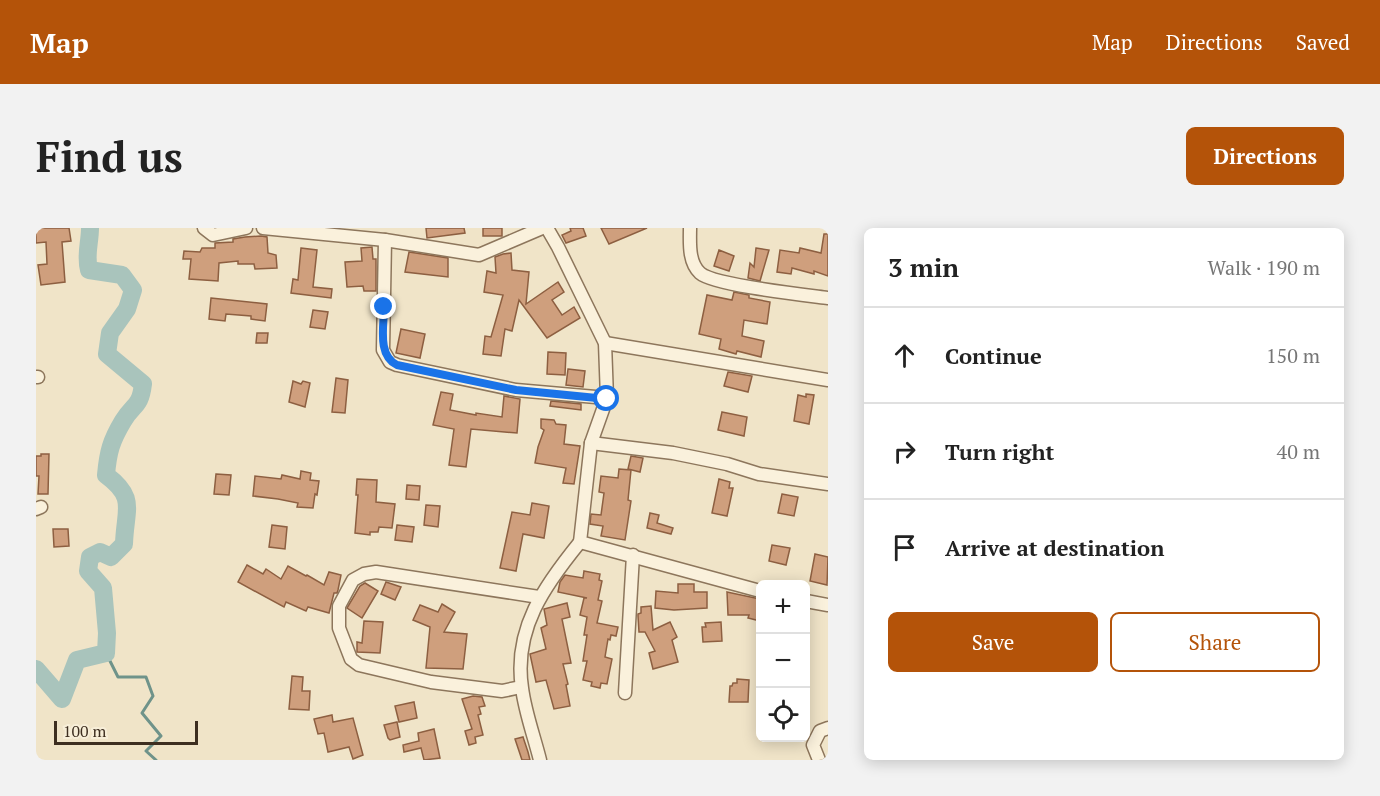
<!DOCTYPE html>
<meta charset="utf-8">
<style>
:root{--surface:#fff;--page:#f2f2f2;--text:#222;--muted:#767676;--line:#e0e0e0;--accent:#b45309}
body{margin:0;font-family:"PT Serif",serif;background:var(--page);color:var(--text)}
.controls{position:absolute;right:18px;bottom:18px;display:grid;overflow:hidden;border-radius:9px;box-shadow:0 3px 15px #0003}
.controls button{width:54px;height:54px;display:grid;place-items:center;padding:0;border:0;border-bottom:2px solid var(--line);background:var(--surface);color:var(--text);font:30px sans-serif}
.scale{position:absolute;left:18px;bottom:15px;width:144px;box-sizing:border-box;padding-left:6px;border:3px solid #3d2e20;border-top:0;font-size:16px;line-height:21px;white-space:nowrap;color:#3d2e20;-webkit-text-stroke:4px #f7eed8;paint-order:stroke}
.stop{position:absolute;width:18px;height:18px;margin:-14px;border:4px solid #1a73e8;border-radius:50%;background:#fff}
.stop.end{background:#1a73e8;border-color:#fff;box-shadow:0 2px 6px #0008}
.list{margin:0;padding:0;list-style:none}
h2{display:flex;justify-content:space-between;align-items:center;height:78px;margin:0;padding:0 24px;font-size:26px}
h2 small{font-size:20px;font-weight:400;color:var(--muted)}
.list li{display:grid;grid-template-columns:39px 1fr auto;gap:18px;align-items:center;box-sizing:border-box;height:96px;padding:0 24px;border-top:2px solid var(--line)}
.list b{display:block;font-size:22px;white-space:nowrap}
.list em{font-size:20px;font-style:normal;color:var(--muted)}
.actions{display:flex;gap:12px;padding:18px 24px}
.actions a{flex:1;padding:14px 0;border:2px solid var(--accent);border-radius:9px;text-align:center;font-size:21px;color:var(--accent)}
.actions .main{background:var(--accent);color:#fff}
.icon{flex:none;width:33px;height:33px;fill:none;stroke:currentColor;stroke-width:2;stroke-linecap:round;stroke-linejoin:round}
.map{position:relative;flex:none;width:792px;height:532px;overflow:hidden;border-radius:9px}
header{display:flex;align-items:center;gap:36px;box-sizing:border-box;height:84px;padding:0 30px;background:var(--accent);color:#fff}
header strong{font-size:28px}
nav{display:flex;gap:33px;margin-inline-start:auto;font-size:21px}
.intro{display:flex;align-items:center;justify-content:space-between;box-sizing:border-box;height:144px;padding:0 36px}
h1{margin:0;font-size:42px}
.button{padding:15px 27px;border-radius:9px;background:var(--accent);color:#fff;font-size:21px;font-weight:700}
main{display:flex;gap:36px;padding:0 36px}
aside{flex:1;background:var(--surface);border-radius:9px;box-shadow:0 3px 15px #0003}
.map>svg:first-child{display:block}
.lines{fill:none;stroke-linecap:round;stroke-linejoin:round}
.stream{stroke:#6f938a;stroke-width:3}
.river{stroke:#a9c4bc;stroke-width:18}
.building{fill:#cf9f7d;stroke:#8d5f41;stroke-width:1.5}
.minor-casing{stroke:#8d765c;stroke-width:15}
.minor{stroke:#faf1dc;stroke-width:12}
.route{stroke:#1a73e8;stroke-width:8}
</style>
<header>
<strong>Map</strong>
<nav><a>Map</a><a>Directions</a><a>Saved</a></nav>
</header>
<div class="intro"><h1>Find us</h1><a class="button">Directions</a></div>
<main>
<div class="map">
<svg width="792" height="532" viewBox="0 0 792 532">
<rect width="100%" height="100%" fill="#f0e4c8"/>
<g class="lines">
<!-- stream -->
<polyline class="stream" points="70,425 82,449 110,449 117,468 106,485 125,508 110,523 120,532"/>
<!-- river -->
<path class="river" d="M0,441L26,471L41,432L70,425L71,405L67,360L52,343L54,329L64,324L75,329L88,316C89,281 101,270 70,247C72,224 75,213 87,193C98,175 104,180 107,156L71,126L74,105L91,81L97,62L86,47L53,42C49,27 54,15 54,0"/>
</g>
<!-- building -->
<g class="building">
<polygon points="0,0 33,0 35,13 26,14 29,54 5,57 2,37 11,36 10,14 0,15"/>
<polygon points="390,0 428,0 429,5 391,10"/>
<rect x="447" y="0" width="19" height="8"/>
<polygon points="534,0 547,0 550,8 530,15 526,7 535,3"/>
<polygon points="565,0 611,0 573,16"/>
<polygon points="788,6 792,6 792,48 778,43 778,46 756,40 755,46 741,44 744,22 763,25 764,20 785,25"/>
<polygon points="225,8 231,9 232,25 240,27 241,40 219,41 218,36 202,36 202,33 183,35 182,53 153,51 155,31 147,31 148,23 164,24 166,20 179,20 179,15 197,14 197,11 209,9"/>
<polygon points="336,19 337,31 340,31 340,63 328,63 327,58 311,59 309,34 326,33 325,20"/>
<polygon points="265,20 281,22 277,59 296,61 295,70 255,65 257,51 262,52"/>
<polygon points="720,20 733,22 724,53 712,50 714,35 718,39"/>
<polygon points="683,22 698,28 693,43 678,38"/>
<polygon points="373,24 412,30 412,49 369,44"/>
<polygon points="475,25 476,42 493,44 490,76 522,54 528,64 516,72 526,87 538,79 544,90 511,110 483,72 476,103 469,101 465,128 447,126 449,108 455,109 467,67 448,64 451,43 460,45 459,29 467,26"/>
<polygon points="698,64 713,67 713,70 734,74 731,96 708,92 706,108 728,113 725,129 701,123 700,126 683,121 685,111 663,106 671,67 696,72"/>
<polygon points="175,70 231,76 229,93 215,91 215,88 190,86 189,93 173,91"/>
<polygon points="277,82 292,84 289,101 274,99"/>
<polygon points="365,101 389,106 384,130 360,125"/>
<polygon points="221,105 232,105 231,115 220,115"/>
<polygon points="512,124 530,125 529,147 511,146"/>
<polygon points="532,141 549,143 547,159 530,157"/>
<polygon points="692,144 716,148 712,164 688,158"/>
<polygon points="300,150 312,152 309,185 296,184"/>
<polygon points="257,153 265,156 267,153 274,155 269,179 253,174"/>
<polygon points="405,164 417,166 414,182 440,187 440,185 466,189 468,168 484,171 481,205 435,201 430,239 413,237 418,201 397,197"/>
<polygon points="770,166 778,167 773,196 758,193 762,167 770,169"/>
<polygon points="515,173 545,176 545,182 514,178"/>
<polygon points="686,184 711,189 708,208 682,202"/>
<polygon points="505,191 518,192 520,196 530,197 528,216 544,218 538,256 527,255 530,240 499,235 502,219 508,202 505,200"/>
<polygon points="5,226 13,226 12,266 2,266 3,248 0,248 0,228 5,228"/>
<polygon points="595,228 607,230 604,244 592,241"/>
<polygon points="583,241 595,242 592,272 595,273 589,312 565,308 567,298 554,296 555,286 565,287 568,265 563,264 565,248 582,250"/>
<polygon points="265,243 275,245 274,252 283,253 281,267 279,266 277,280 261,279 262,275 242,271 217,268 219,248 245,251 246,247 264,251"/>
<polygon points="180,246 195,247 193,267 178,266"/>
<polygon points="321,251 341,252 340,274 359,276 356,300 343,299 342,304 334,304 334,307 319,305 322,267 320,267"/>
<polygon points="683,251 694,254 693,260 697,260 691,288 676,285"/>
<polygon points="371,257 384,258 383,272 370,271"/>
<polygon points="746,266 762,269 758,288 742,285"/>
<polygon points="496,275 513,278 508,310 487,306 480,343 464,340 476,284 494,287"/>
<polygon points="390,277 404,278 402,299 388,297"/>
<polygon points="614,285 623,287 621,295 637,300 635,306 611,300"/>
<polygon points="236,297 251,299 249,321 233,319"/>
<polygon points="361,297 378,299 376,314 359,312"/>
<polygon points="17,301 32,301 33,318 18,319"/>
<polygon points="736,317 754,320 750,337 733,333"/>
<polygon points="779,326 792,329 791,357 774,353"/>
<polygon points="211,337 227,346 230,341 245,351 252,338 270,348 271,347 288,357 293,344 305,347 302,362 301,365 298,365 293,385 272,379 270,383 250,374 248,379 202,354"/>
<polygon points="548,343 564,346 563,352 566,353 562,372 566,373 561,395 582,399 580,408 575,407 574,412 572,411 569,429 576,431 571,456 565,455 564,460 555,458 556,454 547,452 551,433 547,433 551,407 548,407 551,389 544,387 548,370 551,370 522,364 524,354 529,347 547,350"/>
<polygon points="350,354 365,359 359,372 345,366"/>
<polygon points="329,355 342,363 326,390 311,380 324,358"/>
<polygon points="642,356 658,356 658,364 671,364 671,380 638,382 619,380 620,363 642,365"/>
<polygon points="691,364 724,371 724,393 712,390 713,387 692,387"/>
<polygon points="531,375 534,389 526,391 535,435 527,436 532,456 530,457 534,478 518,481 510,452 500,454 494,426 510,421 505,400 511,397 508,381"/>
<polygon points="406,376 419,384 408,404 431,406 427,441 390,440 394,399 377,392 384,377 402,384"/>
<polygon points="615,378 617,402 634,394 641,409 636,412 642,434 617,441 613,425 619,423 609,404 603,404 602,388 602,386 605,385 605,379"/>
<polygon points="328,393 347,394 344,425 321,424 321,414 326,415"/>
<polygon points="685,394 686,413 667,414 666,399 670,399 669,395"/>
<polygon points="256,448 267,449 266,463 274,463 273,482 253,481"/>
<polygon points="701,451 713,452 712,474 693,474 694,458 696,458 697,455 701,455"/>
<polygon points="437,468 446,469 449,478 443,479 445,486 442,487 447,507 439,509 440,515 433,517 429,503 436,501 426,471"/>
<polygon points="378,474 381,490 363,494 359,478"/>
<polygon points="296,487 297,494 317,490 327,527 317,531 313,519 292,524 288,505 282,506 278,491"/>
<polygon points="361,494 364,509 354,512 352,510 348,497"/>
<polygon points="398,501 404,530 388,532 385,520 368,524 367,517 383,513 382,505"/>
<polygon points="487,509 492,524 494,532 486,532 479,511"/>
</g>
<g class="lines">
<!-- minor casing -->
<g class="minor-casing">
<g id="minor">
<polyline points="168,0 177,7 210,0"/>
<polyline points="227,0 349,12 443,27 506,0"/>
<polyline points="511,0 522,19 569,115 571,170 555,215 544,314 724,363"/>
<path d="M654,0C654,14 652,34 664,45C677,57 769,67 792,70"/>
<polyline points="349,12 347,122 354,134 361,137 480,162 571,170"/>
<polyline points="569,115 792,152"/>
<polyline points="0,149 2,149"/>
<polyline points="555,215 637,225 691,236 723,246 792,256"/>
<polyline points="0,281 5,279"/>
<polyline points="770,373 792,377"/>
<polyline points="485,459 466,463 395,454 323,437 315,431 303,400 303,378 317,352 328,346 340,344 503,369"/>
<polyline points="589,465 597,327"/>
<path d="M504,532C498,508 489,484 486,460C477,401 509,357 544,314"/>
<polyline points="783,532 777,517 784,503 792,500"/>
</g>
</g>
<!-- minor -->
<use href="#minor" class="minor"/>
</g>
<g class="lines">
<!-- route -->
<path class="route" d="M348,79C348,98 341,127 361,137L480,162L571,171"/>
</g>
</svg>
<div class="controls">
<button>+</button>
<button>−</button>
<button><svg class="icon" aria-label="locate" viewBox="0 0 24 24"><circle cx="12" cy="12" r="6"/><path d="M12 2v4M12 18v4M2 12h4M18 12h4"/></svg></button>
</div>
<div class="scale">100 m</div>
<div class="stop" style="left:571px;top:171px"></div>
<div class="stop end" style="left:348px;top:79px"></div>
</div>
<aside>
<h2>3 min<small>Walk · 190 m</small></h2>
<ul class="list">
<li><svg class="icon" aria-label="ahead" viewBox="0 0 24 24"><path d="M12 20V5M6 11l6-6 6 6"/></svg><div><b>Continue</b></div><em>150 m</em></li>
<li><svg class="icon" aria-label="right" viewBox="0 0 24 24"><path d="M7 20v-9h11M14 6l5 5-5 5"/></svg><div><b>Turn right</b></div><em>40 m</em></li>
<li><svg class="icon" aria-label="arrive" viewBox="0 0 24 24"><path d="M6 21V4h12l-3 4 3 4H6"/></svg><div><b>Arrive at destination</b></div></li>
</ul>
<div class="actions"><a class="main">Save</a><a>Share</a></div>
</aside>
</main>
